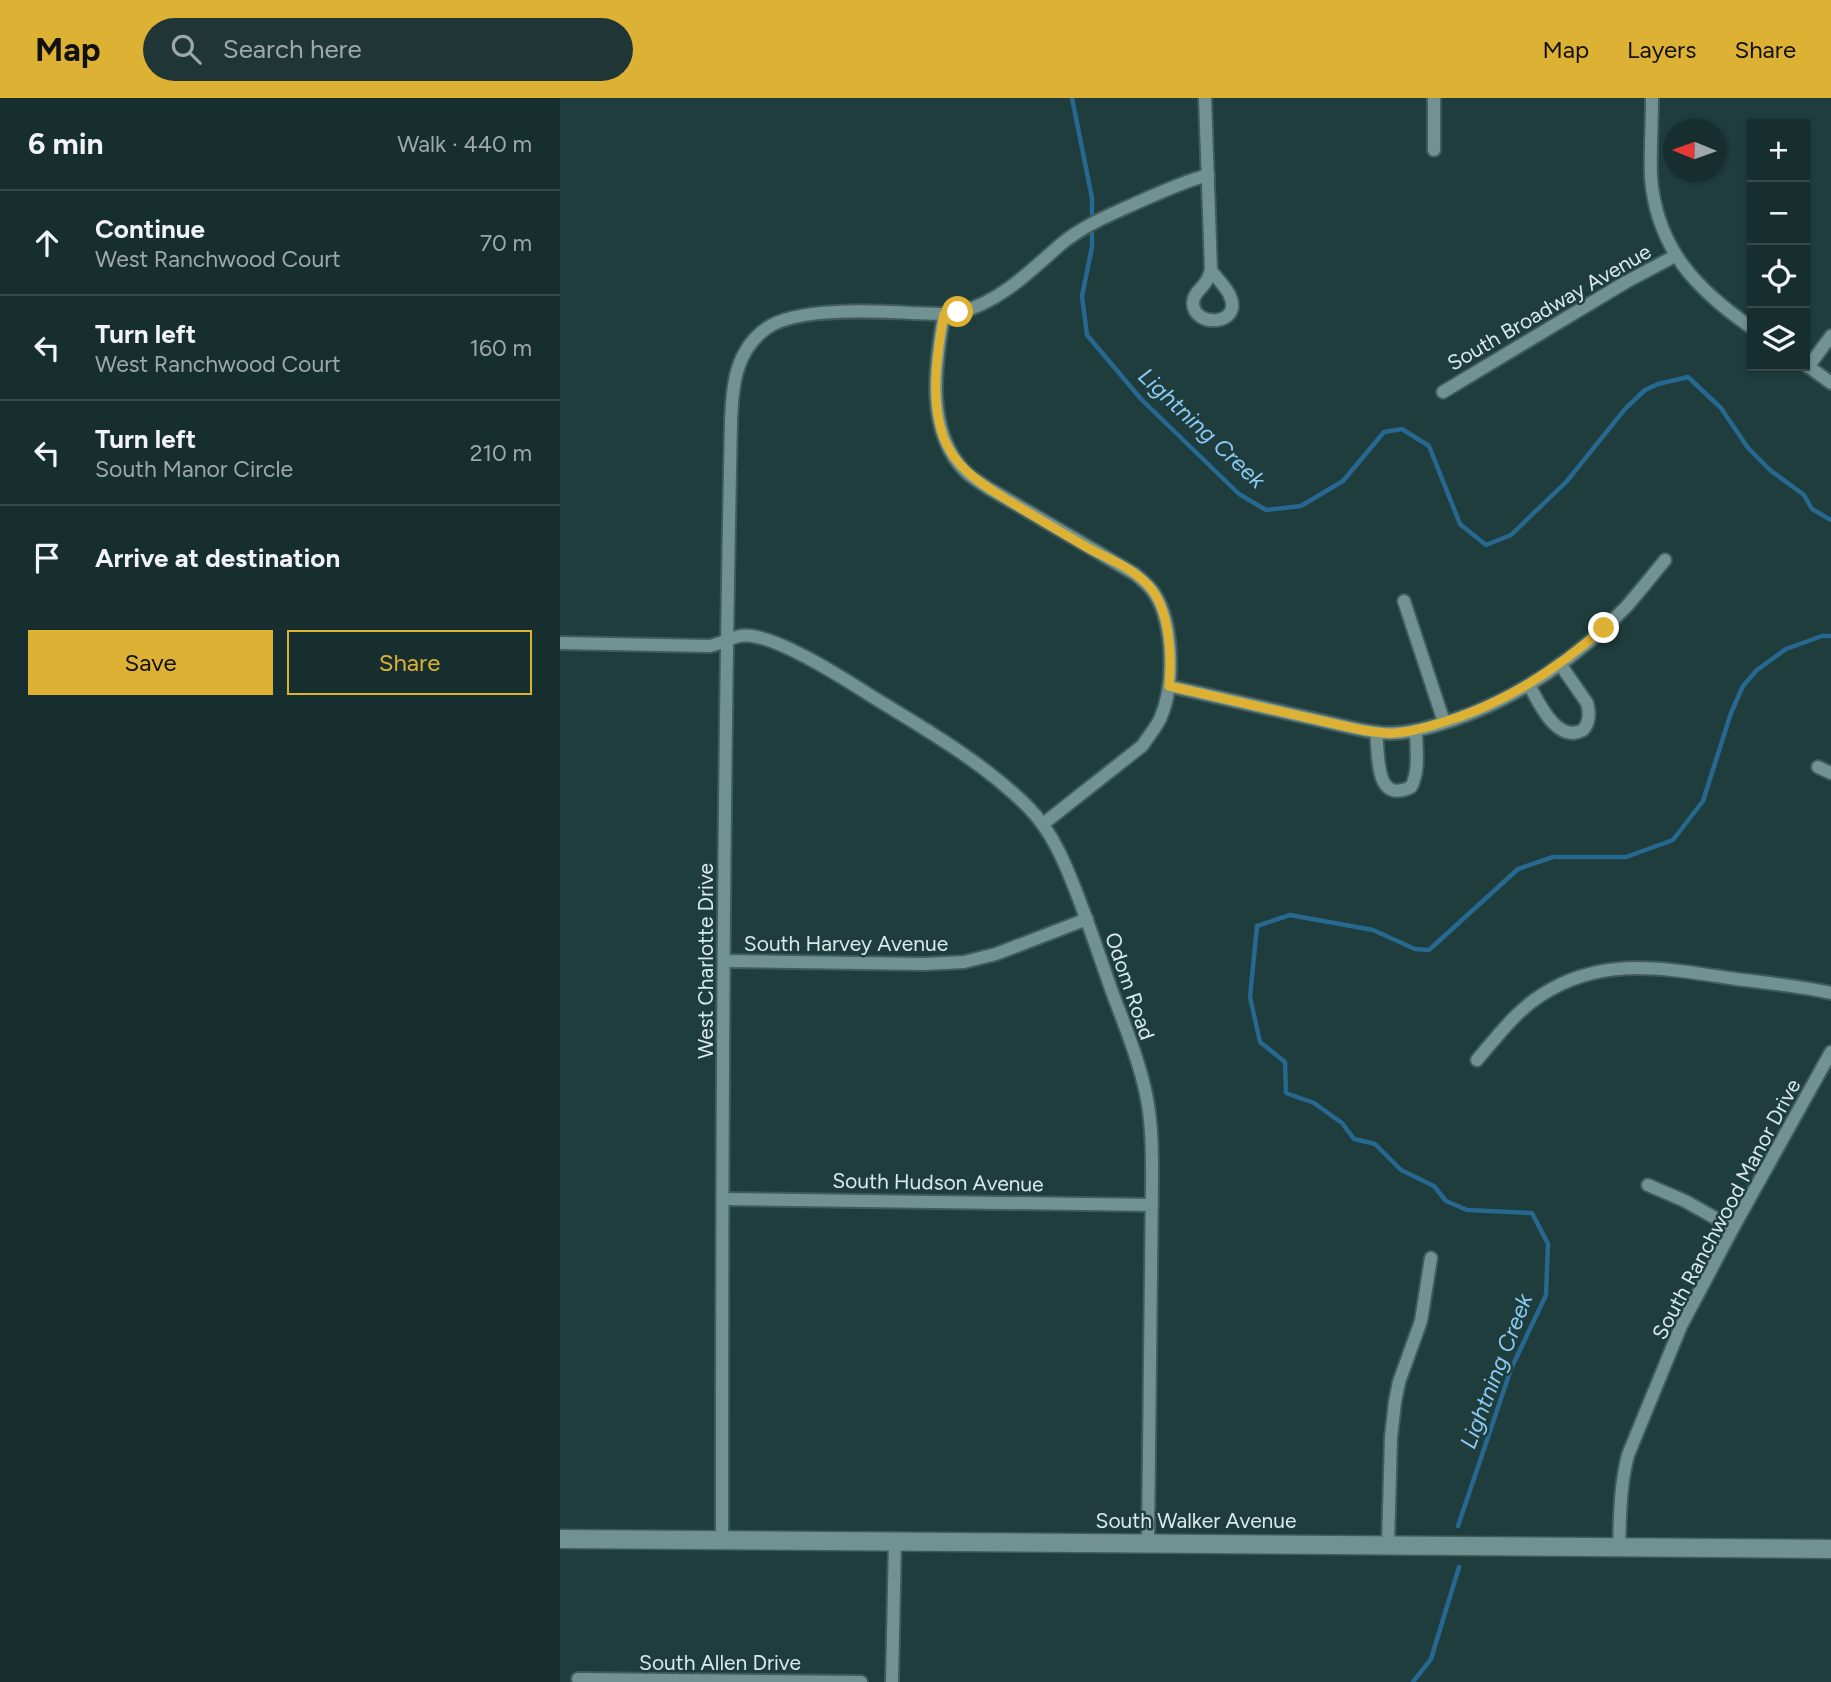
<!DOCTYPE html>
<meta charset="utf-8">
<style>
:root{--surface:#172e2e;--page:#203636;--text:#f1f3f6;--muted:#9ea8aa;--line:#364a4a;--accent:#ddb133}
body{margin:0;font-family:Figtree,sans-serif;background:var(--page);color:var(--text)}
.controls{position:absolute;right:21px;top:21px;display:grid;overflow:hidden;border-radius:0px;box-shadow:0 2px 5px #0004}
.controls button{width:63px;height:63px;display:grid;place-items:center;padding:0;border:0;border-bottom:2px solid var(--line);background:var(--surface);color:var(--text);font:35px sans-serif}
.compass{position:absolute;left:1103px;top:21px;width:63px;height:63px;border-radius:50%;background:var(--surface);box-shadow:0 2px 5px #0004;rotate:271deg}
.stop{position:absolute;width:21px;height:21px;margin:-16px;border:5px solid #ddb133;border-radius:50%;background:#fff}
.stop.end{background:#ddb133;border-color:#fff;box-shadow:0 2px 7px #0008}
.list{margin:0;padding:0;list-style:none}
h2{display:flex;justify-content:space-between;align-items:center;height:91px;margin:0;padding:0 28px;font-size:30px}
h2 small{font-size:23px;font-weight:400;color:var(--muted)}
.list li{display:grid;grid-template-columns:46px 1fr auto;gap:21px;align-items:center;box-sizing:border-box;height:105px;padding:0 28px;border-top:2px solid var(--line)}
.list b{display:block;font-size:26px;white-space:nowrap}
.list p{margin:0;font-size:23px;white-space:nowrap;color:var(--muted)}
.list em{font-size:23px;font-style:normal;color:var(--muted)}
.actions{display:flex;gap:14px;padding:21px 28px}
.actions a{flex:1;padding:16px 0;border:2px solid var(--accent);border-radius:0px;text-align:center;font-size:24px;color:var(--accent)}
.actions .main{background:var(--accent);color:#111}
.icon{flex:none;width:38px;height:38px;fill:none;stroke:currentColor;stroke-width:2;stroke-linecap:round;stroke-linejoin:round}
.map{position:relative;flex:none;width:1271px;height:1584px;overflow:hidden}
header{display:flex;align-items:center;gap:42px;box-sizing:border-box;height:98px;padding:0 35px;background:var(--accent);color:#111}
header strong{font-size:33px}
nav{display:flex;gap:38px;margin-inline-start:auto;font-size:24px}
.search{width:490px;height:63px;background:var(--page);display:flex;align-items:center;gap:18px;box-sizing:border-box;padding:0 24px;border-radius:38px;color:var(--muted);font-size:26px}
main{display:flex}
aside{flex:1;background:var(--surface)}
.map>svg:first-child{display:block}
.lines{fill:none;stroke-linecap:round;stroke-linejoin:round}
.stream{stroke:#276890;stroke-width:4.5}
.minor-casing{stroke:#405b5b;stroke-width:16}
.secondary-casing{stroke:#405b5b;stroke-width:21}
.minor{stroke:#729292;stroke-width:12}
.secondary{stroke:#729292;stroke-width:18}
.route{stroke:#ddb133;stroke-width:9}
.labels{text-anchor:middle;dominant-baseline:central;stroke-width:5;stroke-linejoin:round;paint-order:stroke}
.street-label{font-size:21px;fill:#d9eaea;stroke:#1f3d3d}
.water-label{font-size:23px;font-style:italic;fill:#8cc9f3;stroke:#1f3d3d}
</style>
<header>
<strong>Map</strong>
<div class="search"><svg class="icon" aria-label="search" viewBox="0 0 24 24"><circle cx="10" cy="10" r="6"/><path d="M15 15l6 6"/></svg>Search here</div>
<nav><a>Map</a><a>Layers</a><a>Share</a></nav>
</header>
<main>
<aside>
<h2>6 min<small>Walk · 440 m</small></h2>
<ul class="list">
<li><svg class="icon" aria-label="ahead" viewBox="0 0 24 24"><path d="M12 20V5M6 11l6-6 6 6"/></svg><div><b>Continue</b><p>West Ranchwood Court</p></div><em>70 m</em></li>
<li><svg class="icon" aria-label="left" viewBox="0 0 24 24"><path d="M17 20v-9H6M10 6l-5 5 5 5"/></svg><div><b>Turn left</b><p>West Ranchwood Court</p></div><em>160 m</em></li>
<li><svg class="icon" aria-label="left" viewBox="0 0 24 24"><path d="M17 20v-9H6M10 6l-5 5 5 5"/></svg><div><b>Turn left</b><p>South Manor Circle</p></div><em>210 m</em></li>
<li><svg class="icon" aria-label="arrive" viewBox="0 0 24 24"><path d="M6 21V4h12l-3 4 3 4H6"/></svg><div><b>Arrive at destination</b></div></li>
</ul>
<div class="actions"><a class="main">Save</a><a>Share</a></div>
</aside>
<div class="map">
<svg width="1271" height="1584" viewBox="0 0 1271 1584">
<rect width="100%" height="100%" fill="#1f3d3d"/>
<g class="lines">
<!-- stream -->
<g class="stream">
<polyline points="512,0 532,100 532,149 522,198 527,237 581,301 679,396 706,412 741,408 783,383 824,334 842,331 869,348 900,426 926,447 951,437 1007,383 1065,311 1085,292 1098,286 1128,279 1161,310 1188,350 1210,372 1244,397 1252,411 1271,422"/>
<polyline points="898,1428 951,1271 986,1197 988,1146 972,1115 907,1112 886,1103 874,1088 841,1072 815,1046 794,1041 782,1025 754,1005 726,995 725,964 700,944 690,899 697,828 730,817 813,832 855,851 869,852 958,771 993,759 1066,759 1113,742 1143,703 1171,615 1183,588 1197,572 1226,551 1262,538 1271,538"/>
<polyline points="853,1584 871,1561 899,1469"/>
</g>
<!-- minor casing -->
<g class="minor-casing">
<g id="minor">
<path d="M645,0L651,172C651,172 648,181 647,182C643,190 633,195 633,205C634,231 683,227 670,198C667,190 656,180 651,172"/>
<path d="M1092,0C1092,27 1090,54 1091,80C1097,151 1137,192 1192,230"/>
<polyline points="874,52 874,0"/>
<path d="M384,216C375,267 365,334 406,374C412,380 421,385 428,390L575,476C582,482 589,487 594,495C614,525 615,588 600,621C595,631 588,639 582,648L483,726"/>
<polyline points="1245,266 1271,285"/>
<polyline points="1248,269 1271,238"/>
<polyline points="883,294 1066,184 1115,158"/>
<polyline points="844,503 884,624"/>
<path d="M0,545L150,548C159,546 171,540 180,538C209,532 283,580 308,596C363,630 422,663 468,709C492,733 505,765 517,796C529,827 540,859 551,891C564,926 580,964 587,1001C592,1027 592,1054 592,1080L588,1445"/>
<path d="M969,587C979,605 997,646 1023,632C1029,625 1030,615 1027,605L1000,566"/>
<path d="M609,588L793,630C807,633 821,636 835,635C855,634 874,628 893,622C958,600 1020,558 1067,508C1080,493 1092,478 1105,462"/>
<path d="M816,634C819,656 814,707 851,689C860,672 856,651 856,632"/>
<polyline points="1258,669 1271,675"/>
<polyline points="164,863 364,866 404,864 436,856 527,821"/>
<path d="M917,962C936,940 955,914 980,898C1043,856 1107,871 1176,881C1208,885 1240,888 1271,895"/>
<polyline points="1088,1087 1125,1103 1173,1130"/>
<polyline points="163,1101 592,1107"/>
<path d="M162,1442C162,1070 163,697 171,325C172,289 175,252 207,230C236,209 316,213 352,215C368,215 384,218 400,214C440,204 470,173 500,147C521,129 549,117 574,106C599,95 622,84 648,77"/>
<polyline points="828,1447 831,1339 835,1304 839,1284 861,1223 871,1160"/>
<path d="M1059,1448C1060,1417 1060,1388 1068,1357L1121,1228L1173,1130L1271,954"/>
<polyline points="18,1581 301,1584"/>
<polyline points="332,1584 335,1443"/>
</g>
</g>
<!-- secondary casing -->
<g class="secondary-casing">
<polyline id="secondary" points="0,1441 1271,1451"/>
</g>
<!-- minor -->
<use href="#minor" class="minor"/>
<!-- secondary -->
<use href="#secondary" class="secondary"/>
</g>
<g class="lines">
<!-- route -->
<path class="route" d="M398,214L384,216C377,255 370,301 383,338C393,366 416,383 441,398C470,416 499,433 528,450C548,461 571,469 587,486C610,509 612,557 609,588L793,630C807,633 821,636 835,635C850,634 864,630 877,626C941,608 994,573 1044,530"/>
</g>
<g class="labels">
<!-- street labels -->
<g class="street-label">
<text transform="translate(989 209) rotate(-30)">South Broadway Avenue</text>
<text x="286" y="845">South Harvey Avenue</text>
<text transform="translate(145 863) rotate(-90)">West Charlotte Drive</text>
<text transform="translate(570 888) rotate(71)">Odom Road</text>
<text transform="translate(378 1084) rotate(1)">South Hudson Avenue</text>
<text transform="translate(1166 1111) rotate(-62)">South Ranchwood Manor Drive</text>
<text x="636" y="1422">South Walker Avenue</text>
<text x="160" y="1564">South Allen Drive</text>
</g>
<!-- water labels -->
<g class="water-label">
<text transform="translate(642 330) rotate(43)">Lightning Creek</text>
<text transform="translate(936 1273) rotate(-69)">Lightning Creek</text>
</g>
</g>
</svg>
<div class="controls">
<button>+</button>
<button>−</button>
<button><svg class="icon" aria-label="locate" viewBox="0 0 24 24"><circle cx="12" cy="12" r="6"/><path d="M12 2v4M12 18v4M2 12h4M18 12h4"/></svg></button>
<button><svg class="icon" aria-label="layers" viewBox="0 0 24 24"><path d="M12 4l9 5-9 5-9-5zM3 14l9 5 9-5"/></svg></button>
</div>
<svg class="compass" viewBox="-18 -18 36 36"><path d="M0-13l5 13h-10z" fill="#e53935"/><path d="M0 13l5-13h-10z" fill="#9ea8aa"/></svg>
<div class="stop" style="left:398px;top:214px"></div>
<div class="stop end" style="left:1044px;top:530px"></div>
</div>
</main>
